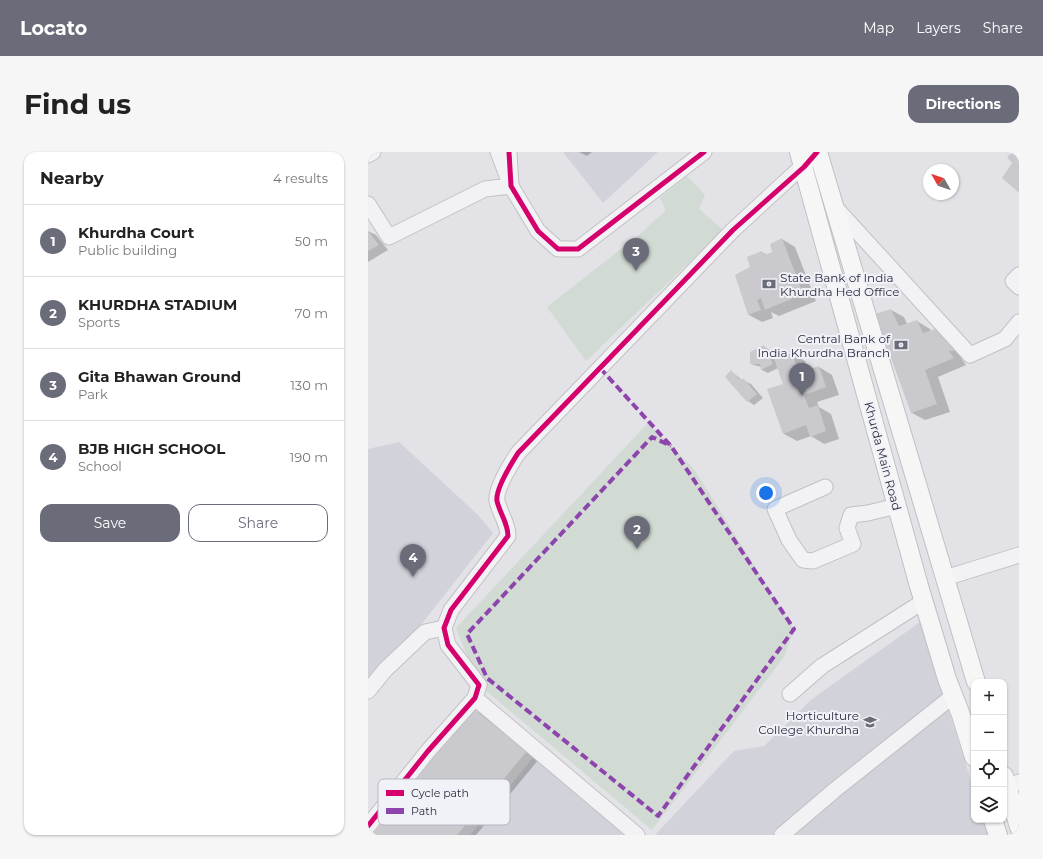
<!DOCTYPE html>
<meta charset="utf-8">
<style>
:root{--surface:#fff;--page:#f6f6f6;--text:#222;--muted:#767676;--line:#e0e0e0;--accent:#6b6c7a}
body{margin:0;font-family:Montserrat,sans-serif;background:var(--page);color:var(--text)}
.controls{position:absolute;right:12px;bottom:12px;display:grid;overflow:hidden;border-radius:8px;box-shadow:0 1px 3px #0004}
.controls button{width:36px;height:36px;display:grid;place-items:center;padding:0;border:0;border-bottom:1px solid var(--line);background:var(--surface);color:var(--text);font:20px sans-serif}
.compass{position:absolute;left:555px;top:12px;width:36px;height:36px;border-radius:50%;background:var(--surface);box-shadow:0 1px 3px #0004;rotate:310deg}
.you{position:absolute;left:398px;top:341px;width:14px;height:14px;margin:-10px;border:3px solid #fff;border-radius:50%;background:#1a73e8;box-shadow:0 0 0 6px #1a73e833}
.badge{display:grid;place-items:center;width:26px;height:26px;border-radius:50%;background:var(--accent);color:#fff;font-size:13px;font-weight:700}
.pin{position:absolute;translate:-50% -33px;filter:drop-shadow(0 1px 2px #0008)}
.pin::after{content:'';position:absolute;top:21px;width:14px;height:12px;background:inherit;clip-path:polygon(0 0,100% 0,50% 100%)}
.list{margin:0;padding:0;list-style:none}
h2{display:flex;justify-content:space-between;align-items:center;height:52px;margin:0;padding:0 16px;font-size:17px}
h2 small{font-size:13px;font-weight:400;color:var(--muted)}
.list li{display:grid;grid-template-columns:26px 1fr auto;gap:12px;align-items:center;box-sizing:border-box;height:72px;padding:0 16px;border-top:1px solid var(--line)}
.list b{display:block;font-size:15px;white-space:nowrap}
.list p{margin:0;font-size:13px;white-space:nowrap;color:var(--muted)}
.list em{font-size:13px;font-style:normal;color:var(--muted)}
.actions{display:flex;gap:8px;padding:12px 16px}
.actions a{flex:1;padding:9px 0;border:1px solid var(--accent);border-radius:12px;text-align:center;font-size:14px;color:var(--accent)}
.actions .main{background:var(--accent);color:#fff}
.icon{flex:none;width:22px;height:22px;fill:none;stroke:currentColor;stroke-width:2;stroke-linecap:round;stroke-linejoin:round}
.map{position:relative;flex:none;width:651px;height:683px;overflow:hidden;border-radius:12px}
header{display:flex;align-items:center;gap:24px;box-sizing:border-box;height:56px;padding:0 20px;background:var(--accent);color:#fff}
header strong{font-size:19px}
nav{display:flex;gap:22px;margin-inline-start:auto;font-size:14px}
.intro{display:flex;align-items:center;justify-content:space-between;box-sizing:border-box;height:96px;padding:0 24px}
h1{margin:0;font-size:28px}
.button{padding:10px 18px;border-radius:12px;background:var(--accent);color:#fff;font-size:14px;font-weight:700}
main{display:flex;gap:24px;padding:0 24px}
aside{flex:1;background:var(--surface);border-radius:12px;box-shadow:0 1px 3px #0004}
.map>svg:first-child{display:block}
.built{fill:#d1d2da}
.green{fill:#d1dad3}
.shadow{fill:#0003}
.building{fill:#c9c9ce}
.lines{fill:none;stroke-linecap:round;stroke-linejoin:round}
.minor-casing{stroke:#c1c1c5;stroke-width:17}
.major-casing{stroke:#c0c0c5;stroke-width:20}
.minor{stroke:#f2f2f5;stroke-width:15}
.major{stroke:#f6f6f7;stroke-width:18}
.quiet{stroke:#8e44ad;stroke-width:4;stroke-dasharray:8 4;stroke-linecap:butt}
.cycleway-casing{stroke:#f1f2f7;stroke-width:8}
.cycleway{stroke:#d6006c;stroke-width:5}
.labels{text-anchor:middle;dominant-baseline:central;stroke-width:4;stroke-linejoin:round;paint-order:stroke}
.poi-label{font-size:12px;fill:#2a2c40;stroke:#f1f2f7;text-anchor:end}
.street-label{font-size:12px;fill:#2a2c40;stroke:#f1f2f7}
.key{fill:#f1f2f7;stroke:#b5b7c0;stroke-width:1}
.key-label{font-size:11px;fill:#2a2c40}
</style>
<header>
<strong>Locato</strong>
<nav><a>Map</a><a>Layers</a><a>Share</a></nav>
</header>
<div class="intro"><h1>Find us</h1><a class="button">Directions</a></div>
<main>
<aside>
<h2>Nearby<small>4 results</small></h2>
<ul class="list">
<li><span class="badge">1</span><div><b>Khurdha Court</b><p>Public building</p></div><em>50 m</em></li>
<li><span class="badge">2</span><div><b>KHURDHA STADIUM</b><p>Sports</p></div><em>70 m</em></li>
<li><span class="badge">3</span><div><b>Gita Bhawan Ground</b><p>Park</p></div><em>130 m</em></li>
<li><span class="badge">4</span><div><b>BJB HIGH SCHOOL</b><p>School</p></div><em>190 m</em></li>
</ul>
<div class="actions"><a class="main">Save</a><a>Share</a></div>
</aside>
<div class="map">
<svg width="651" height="683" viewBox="0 0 651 683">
<rect width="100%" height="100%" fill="#e3e3e7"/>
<!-- built -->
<g class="built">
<polygon points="195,0 290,0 235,51"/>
<polygon points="31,290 110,363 125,381 56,469 0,532 0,297"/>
<polygon points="552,470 606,638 606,668 616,668 620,683 287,683 366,599 396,594 444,547"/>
<polygon points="171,598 255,683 102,683"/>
</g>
<!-- green -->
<g class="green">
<polygon points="319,24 337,43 331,57 355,78 218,209 179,155 271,83 298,58 292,46"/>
<polygon points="280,271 326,317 426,477 416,505 284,678 111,533 88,476"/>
</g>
<!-- shadow -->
<g class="shadow">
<polygon points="211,0 224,0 219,4"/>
<polygon points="0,79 8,83 20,98 0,110"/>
<polygon points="414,87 427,95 448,149 411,164 403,160 405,166 394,170 381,163 369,123 384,116 394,100 399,103 406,100"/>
<polygon points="523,158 536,165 539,172 549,169 562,177 563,180 569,178 599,206 593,206 598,213 570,225 582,260 557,268 544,261 508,162"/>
<polygon points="396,195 402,198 407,208 424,202 437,209 440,219 451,215 464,223 471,243 449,250 451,255 463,262 471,287 456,292 443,284 429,289 416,282 401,238 416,233 410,216 400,221 394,218 393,215 383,212"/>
<polygon points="363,219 374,228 383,232 395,246 386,253 380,249"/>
<polygon points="105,557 118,565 171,607 108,683 5,683"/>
</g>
<!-- building -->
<g class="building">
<polygon points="645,0 651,0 651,41 634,26 644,11 639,5"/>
<polygon points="0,79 11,93 0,99"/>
<polygon points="414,86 435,142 397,158 393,146 389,148 393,158 380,163 367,123 382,115 379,105 394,99 397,103 404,100 402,92"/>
<polygon points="523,157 531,174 549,168 555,181 570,176 587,199 581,199 586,206 557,218 569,252 543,261 507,162"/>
<polygon points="396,193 405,212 393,218 392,212 382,212 382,200"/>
<polygon points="424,201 431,221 451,214 458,235 436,243 441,256 450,253 458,279 442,285 438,273 415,282 399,237 415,232 406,207"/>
<polygon points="363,218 371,227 376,227 389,242 379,250 357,225"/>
<polygon points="104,556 159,599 89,683 4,683"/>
</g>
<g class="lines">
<!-- minor casing -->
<g class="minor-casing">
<g id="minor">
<polyline points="141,0 143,34 170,79 190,97 210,97 336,0"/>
<polyline points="0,3 5,0"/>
<polyline points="0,52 21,85 117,37 143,34 130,0"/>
<polyline points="467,55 602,203 637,187 651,170"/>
<polyline points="651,123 645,129 651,135"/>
<polyline points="457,335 407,357 421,388 435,408 445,409 485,392 479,376 483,363 500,361 529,354"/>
<polyline points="577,426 651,403"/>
<polyline points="0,539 17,518 57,480 76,476"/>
<polyline points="422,542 454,514 556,449"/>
<polyline points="107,546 269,683"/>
<polyline points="639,635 651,630"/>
<path d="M0,674L60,599L107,546L111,533L80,493L76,476L83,458L140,384C140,371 132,362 129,349C127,337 143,312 150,301L365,78L441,8"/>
<polyline points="414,683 468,637 585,544"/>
</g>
</g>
<!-- major casing -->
<g class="major-casing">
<g id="major">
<polyline points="431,0 551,434 579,527 593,563 606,605"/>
<polyline points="450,0 608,530"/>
<polyline points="636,624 651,675"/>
<polyline points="625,668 630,683"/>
</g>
</g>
<!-- minor -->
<use href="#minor" class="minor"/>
<!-- major -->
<use href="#major" class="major"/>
<!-- quiet -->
<polyline class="quiet" points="232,216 303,294 426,477 290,664 119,526 99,482 284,285 303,294"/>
<!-- cycleway casing -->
<g class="cycleway-casing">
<g id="cycleway">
<polyline points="141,0 143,34 170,79 190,97 210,97 336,0"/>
<path d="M0,674L60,599L107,546L111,533L80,493L76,476L83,458L140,384C140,371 132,362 129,349C127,337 143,312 150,301L365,78L436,15L449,0"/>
</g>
</g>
<!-- cycleway -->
<use href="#cycleway" class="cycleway"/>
</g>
<!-- icons -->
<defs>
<g id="bank-bare" transform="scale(1.08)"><path d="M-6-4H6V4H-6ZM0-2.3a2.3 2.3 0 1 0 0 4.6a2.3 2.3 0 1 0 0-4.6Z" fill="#6b6c7a" stroke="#f1f2f7" stroke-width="2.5" paint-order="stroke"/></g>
<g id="university-bare" transform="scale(1.08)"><path d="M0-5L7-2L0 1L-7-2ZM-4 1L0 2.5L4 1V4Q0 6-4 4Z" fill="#6b6c7a" stroke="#f1f2f7" stroke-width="2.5" paint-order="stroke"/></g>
</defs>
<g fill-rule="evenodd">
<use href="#bank-bare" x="401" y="132"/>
<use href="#bank-bare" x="533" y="193"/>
<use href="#university-bare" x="502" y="570"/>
</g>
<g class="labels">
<!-- poi labels -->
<g class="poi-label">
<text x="412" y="125" text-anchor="start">State Bank of India<tspan x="412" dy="14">Khurdha Hed Office</tspan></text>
<text x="522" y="186">Central Bank of<tspan x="522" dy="14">India Khurdha Branch</tspan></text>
<text x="491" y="563">Horticulture<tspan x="491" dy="14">College Khurdha</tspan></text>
</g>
<!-- street labels -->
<g class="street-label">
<text transform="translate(515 304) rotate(75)">Khurda Main Road</text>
</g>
</g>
<!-- legend -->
<rect x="10" y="627" width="132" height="46" rx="6" class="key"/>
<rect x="18" y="638" width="18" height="6" fill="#d6006c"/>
<rect x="18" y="656" width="18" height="6" fill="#8e44ad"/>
<g class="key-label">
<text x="43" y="645">Cycle path</text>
<text x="43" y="663">Path</text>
</g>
</svg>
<div class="controls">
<button>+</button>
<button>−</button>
<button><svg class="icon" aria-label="locate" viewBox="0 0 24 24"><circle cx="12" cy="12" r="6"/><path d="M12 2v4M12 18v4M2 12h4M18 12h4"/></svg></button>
<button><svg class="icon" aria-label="layers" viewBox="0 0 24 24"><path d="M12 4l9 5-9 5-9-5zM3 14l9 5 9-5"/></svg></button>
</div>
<svg class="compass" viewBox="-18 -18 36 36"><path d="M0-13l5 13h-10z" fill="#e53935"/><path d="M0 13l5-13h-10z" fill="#767676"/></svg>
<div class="you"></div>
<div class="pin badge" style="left:434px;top:244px">1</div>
<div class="pin badge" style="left:269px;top:397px">2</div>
<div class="pin badge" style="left:268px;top:119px">3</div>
<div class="pin badge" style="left:45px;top:425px">4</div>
</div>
</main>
